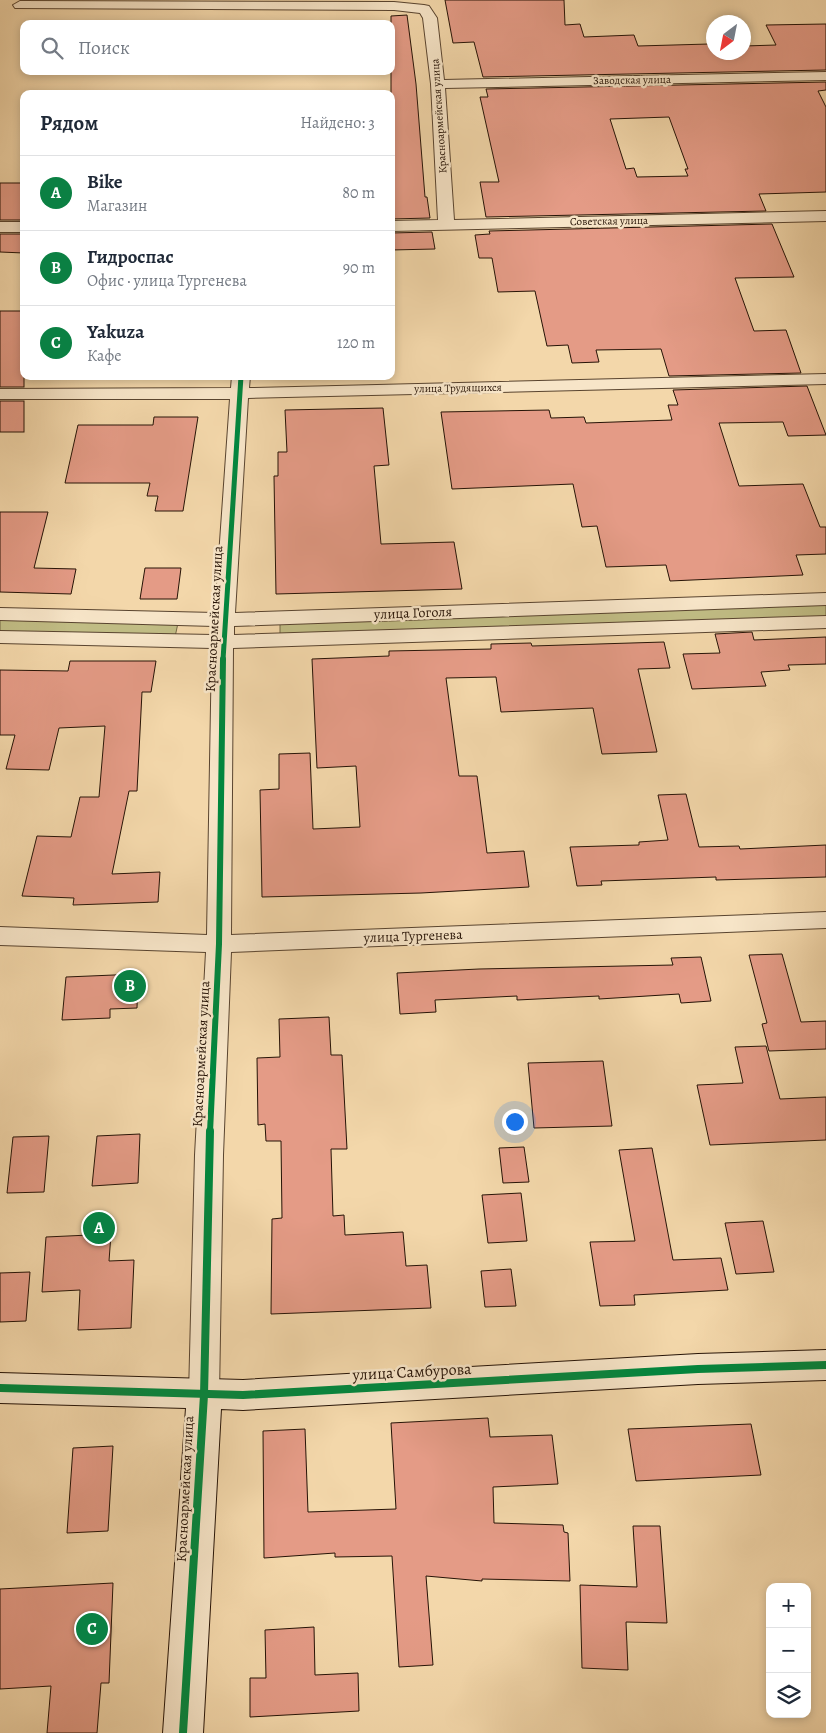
<!DOCTYPE html>
<html lang="ru">
<meta charset="utf-8">
<style>
:root{--surface:#fff;--page:#f6f6f7;--text:#1f2937;--muted:#747a83;--line:#e0e1e3;--accent:#0b8043}
body{margin:0;font-family:Alegreya,serif;background:var(--page);color:var(--text)}
.controls{position:absolute;right:15px;bottom:15px;display:grid;overflow:hidden;border-radius:10px;box-shadow:0 2px 8px #0003}
.controls button{width:45px;height:45px;display:grid;place-items:center;padding:0;border:0;border-bottom:1px solid var(--line);background:var(--surface);color:var(--text);font:25px sans-serif}
.compass{position:absolute;left:706px;top:15px;width:45px;height:45px;border-radius:50%;background:var(--surface);box-shadow:0 2px 8px #0003;rotate:212deg}
.you{position:absolute;left:514px;top:1121px;width:18px;height:18px;margin:-12px;border:4px solid #fff;border-radius:50%;background:#1a73e8;box-shadow:0 0 0 8px #1a73e833}
.badge{display:grid;place-items:center;width:32px;height:32px;border-radius:50%;background:var(--accent);color:#fff;font-size:16px;font-weight:700}
.pin{position:absolute;translate:-50% -50%;border:2px solid #fff;box-shadow:0 1px 5px #0006}
.list{margin:0;padding:0;list-style:none}
h2{display:flex;justify-content:space-between;align-items:center;height:65px;margin:0;padding:0 20px;font-size:21px}
h2 small{font-size:16px;font-weight:400;color:var(--muted)}
.list li{display:grid;grid-template-columns:32px 1fr auto;gap:15px;align-items:center;box-sizing:border-box;height:75px;padding:0 20px;border-top:1px solid var(--line)}
.list b{display:block;font-size:19px;white-space:nowrap}
.list p{margin:0;font-size:16px;white-space:nowrap;color:var(--muted)}
.list em{font-size:16px;font-style:normal;color:var(--muted)}
.icon{flex:none;width:28px;height:28px;fill:none;stroke:currentColor;stroke-width:2;stroke-linecap:round;stroke-linejoin:round}
.map{position:relative;flex:none;width:826px;height:1733px;overflow:hidden}
.search{position:absolute;background:var(--surface);box-shadow:0 2px 8px #0003;left:20px;top:20px;width:375px;height:55px;display:flex;align-items:center;gap:12px;box-sizing:border-box;padding:0 18px;border-radius:10px;color:var(--muted);font-size:19px}
.panel{position:absolute;background:var(--surface);box-shadow:0 2px 8px #0003;left:20px;top:90px;width:375px;height:290px;border-radius:10px}
.map>svg:first-child{display:block}
.green{fill:#c1bd85;stroke:#746846}
.building{fill:#e49b86;stroke:#261306;fill-rule:evenodd}
.lines{fill:none;stroke-linecap:round;stroke-linejoin:round}
.street-casing{stroke:#59442f;stroke-width:2}
.secondary-casing{stroke:#261306;stroke-width:2}
.street{fill:#f7e5c8;fill-rule:evenodd}
.secondary{fill:#f7e5c8;fill-rule:evenodd}
.cycleway-far2-casing{stroke:#f7e5c8;stroke-width:8}
.cycleway-far1-casing{stroke:#f7e5c8;stroke-width:9}
.cycleway-casing{stroke:#f7e5c8;stroke-width:11}
.cycleway-far2{stroke:#00873e;stroke-width:5}
.cycleway-far1{stroke:#00873e;stroke-width:6}
.cycleway{stroke:#00873e;stroke-width:8}
.labels{text-anchor:middle;dominant-baseline:central;stroke-width:5;stroke-linejoin:round;paint-order:stroke}
.far-street-label{font-size:11px;fill:#261306;stroke:#f7e5c8}
.street-label{font-size:14px;fill:#261306;stroke:#f7e5c8}
.near-street-label{font-size:16px;fill:#261306;stroke:#f7e5c8}
</style>
<div class="map">
<svg width="826" height="1733" viewBox="0 0 826 1733">
<rect width="100%" height="100%" fill="#f3d7aa"/>
<filter id="stains"><feTurbulence type="fractalNoise" baseFrequency=".004" numOctaves="4"/><feColorMatrix values="0 0 0 0 .2 0 0 0 0 .09 0 0 0 0 .02 0 0 0 .5 -.17"/></filter>
<radialGradient id="worn" r=".72"><stop offset=".6" stop-color="#630" stop-opacity="0"/><stop offset="1" stop-color="#630" stop-opacity=".3"/></radialGradient>
<!-- green -->
<g class="green">
<polygon points="826,603 826,617 280,634 280,621"/>
<polygon points="0,618 178,623 175,637 0,632"/>
</g>
<!-- building -->
<g class="building">
<polygon points="445,0 564,0 565,25 580,24 584,37 634,35 638,46 709,44 714,47 714,52 744,52 744,46 776,45 766,25 826,24 826,70 483,77 474,42 453,43"/>
<polygon points="407,15 416,84 425,197 427,197 430,218 391,219 391,16"/>
<path d="M826,82V90L818,91L826,107V192L759,194L766,211L486,217L480,182H499L480,97H488L486,89ZM669,117L688,169H685L688,176L637,177L634,168L626,169L610,119Z"/>
<rect x="0" y="183" width="24" height="37"/>
<polygon points="772,224 794,277 735,278 754,331 786,330 801,373 669,376 661,349 596,350 599,362 572,363 568,345 547,346 535,291 498,292 492,258 479,258 475,235 490,234 489,231"/>
<polygon points="432,232 435,249 391,250 391,233"/>
<polygon points="0,234 24,234 24,253 0,252"/>
<rect x="0" y="311" width="24" height="76"/>
<polygon points="807,386 826,435 788,436 783,422 719,423 739,486 803,484 820,527 826,527 826,554 796,555 803,575 670,581 666,565 606,567 597,526 582,527 573,484 452,489 441,412 549,410 551,418 584,417 586,423 672,420 668,405 678,405 673,390"/>
<rect x="0" y="401" width="24" height="31"/>
<polygon points="383,408 389,465 374,466 381,544 454,542 462,589 276,594 274,476 278,476 278,452 287,452 285,410"/>
<polygon points="154,417 198,417 183,511 155,511 158,496 147,496 150,483 65,483 78,425 153,425"/>
<polygon points="0,512 48,512 34,568 76,569 71,594 0,592"/>
<polygon points="145,568 181,568 177,599 140,599"/>
<polygon points="752,632 754,640 826,637 826,664 788,665 790,670 761,672 766,686 692,689 683,654 720,653 715,634"/>
<polygon points="664,642 670,668 638,669 657,752 602,754 593,708 501,712 496,677 446,678 459,776 477,776 487,853 524,851 529,887 421,893 262,897 260,790 279,789 279,754 310,753 313,829 360,827 356,766 317,768 312,659 389,656 389,651 491,649 491,644 531,643 532,646"/>
<polygon points="70,661 156,661 151,692 142,692 137,791 129,791 112,874 160,872 158,902 73,905 74,898 22,896 37,836 71,837 80,797 99,797 105,726 59,728 49,770 6,769 15,735 0,735 0,670 68,671"/>
<polygon points="686,794 699,847 739,846 740,849 826,845 826,877 716,880 716,877 601,881 602,885 577,886 570,847 639,845 639,842 668,840 658,795"/>
<polygon points="782,954 801,1022 826,1021 826,1049 769,1051 762,1024 767,1023 749,955"/>
<polygon points="701,957 711,1001 681,1003 679,994 599,999 599,996 517,1000 517,996 435,1000 436,1012 400,1014 397,973 479,969 673,965 671,958"/>
<polygon points="138,974 137,1008 110,1009 110,1018 62,1020 66,977"/>
<polygon points="329,1017 331,1055 342,1055 347,1149 331,1149 333,1216 344,1215 345,1235 403,1232 406,1266 427,1265 431,1308 271,1314 272,1219 282,1218 281,1141 266,1141 265,1124 258,1125 257,1058 280,1057 279,1019"/>
<polygon points="766,1046 780,1099 826,1097 826,1140 710,1145 697,1085 743,1083 735,1047"/>
<polygon points="603,1061 612,1126 534,1128 528,1063"/>
<polygon points="140,1134 138,1183 92,1186 97,1136"/>
<polygon points="49,1136 44,1192 7,1193 13,1137"/>
<polygon points="524,1147 529,1182 503,1183 499,1148"/>
<polygon points="652,1148 673,1260 721,1258 728,1290 634,1295 635,1305 600,1306 590,1242 635,1241 619,1150"/>
<polygon points="521,1193 527,1241 488,1243 482,1195"/>
<polygon points="763,1221 774,1272 736,1274 725,1223"/>
<polygon points="111,1234 109,1261 134,1260 131,1328 78,1330 80,1290 42,1292 46,1237"/>
<polygon points="511,1269 516,1306 485,1307 481,1271"/>
<polygon points="30,1272 26,1321 0,1322 0,1273"/>
<polygon points="488,1418 490,1437 552,1435 558,1484 493,1487 494,1523 563,1525 564,1532 568,1533 570,1581 482,1579 482,1581 426,1576 433,1665 399,1667 392,1556 335,1557 335,1553 264,1558 263,1431 305,1429 308,1512 396,1509 391,1423"/>
<polygon points="751,1424 761,1475 636,1481 628,1429"/>
<polygon points="113,1446 108,1531 67,1533 73,1448"/>
<polygon points="633,1526 660,1526 667,1623 626,1622 628,1670 582,1668 580,1585 637,1587"/>
<polygon points="113,1583 109,1683 101,1683 97,1733 47,1733 51,1686 0,1689 0,1589"/>
<polygon points="314,1627 315,1675 358,1673 359,1711 250,1717 250,1678 266,1678 265,1630"/>
</g>
<g class="lines">
<!-- street casing -->
<g class="street-casing">
<g id="street">
<polygon points="20,1 394,2 424,5 429,6 437,18 444,80 826,72 826,80 445,88 454,220 826,211 826,221 391,231 391,221 438,220 431,84 423,18 420,13 394,10 15,8 13,5"/>
<rect x="0" y="222" width="24" height="10"/>
<polygon points="826,374 826,384 248,398 235,613 826,593 826,605 234,626 234,635 826,616 826,628 233,648 231,935 826,912 826,928 231,952 223,1155 219,1395 215,1404 204,1408 193,1404 189,1395 195,1155 206,952 0,945 0,927 207,935 212,648 0,643 0,631 213,635 214,626 0,620 0,608 215,613 230,399 0,399 0,389 231,388 232,376 250,376 249,388"/>
</g>
</g>
<!-- secondary casing -->
<g class="secondary-casing">
<polygon id="secondary" points="826,1350 826,1380 698,1384 243,1410 221,1409 203,1733 163,1733 186,1408 0,1403 0,1373 243,1380 698,1354"/>
</g>
<!-- street -->
<use href="#street" class="street"/>
<!-- secondary -->
<use href="#secondary" class="secondary"/>
<!-- cycleway-far2 casing -->
<g class="cycleway-far2-casing">
<polyline id="cycleway-far2" points="223,660 241,376"/>
</g>
<!-- cycleway-far1 casing -->
<g class="cycleway-far1-casing">
<polyline id="cycleway-far1" points="210,1132 219,944 223,659"/>
</g>
<!-- cycleway casing -->
<g class="cycleway-casing">
<g id="cycleway">
<polyline points="0,1388 243,1395 698,1369 826,1365"/>
<polyline points="183,1733 204,1395 210,1131"/>
</g>
</g>
<!-- cycleway-far2 -->
<use href="#cycleway-far2" class="cycleway-far2"/>
<!-- cycleway-far1 -->
<use href="#cycleway-far1" class="cycleway-far1"/>
<!-- cycleway -->
<use href="#cycleway" class="cycleway"/>
</g>
<g class="labels">
<!-- far-street labels -->
<g class="far-street-label">
<text transform="translate(632 80) rotate(-1)">Заводская улица</text>
<text transform="translate(439 116) rotate(-94)">Красноармейская улица</text>
<text transform="translate(609 221) rotate(-1)">Советская улица</text>
<text transform="translate(458 388) rotate(-1)">улица Трудящихся</text>
</g>
<!-- street labels -->
<g class="street-label">
<text transform="translate(413 613) rotate(-2)">улица Гоголя</text>
<text transform="translate(214 619) rotate(-87)">Красноармейская улица</text>
<text transform="translate(413 936) rotate(-2)">улица Тургенева</text>
<text transform="translate(201 1054) rotate(-87)">Красноармейская улица</text>
<text transform="translate(185 1489) rotate(-87)">Красноармейская улица</text>
</g>
<!-- near-street labels -->
<g class="near-street-label">
<text transform="translate(412 1372) rotate(-3)">улица Самбурова</text>
</g>
</g>
<rect width="100%" height="100%" filter="url(#stains)"/>
<rect width="100%" height="100%" fill="url(#worn)"/>
</svg>
<div class="controls">
<button>+</button>
<button>−</button>
<button><svg class="icon" aria-label="layers" viewBox="0 0 24 24"><path d="M12 4l9 5-9 5-9-5zM3 14l9 5 9-5"/></svg></button>
</div>
<svg class="compass" viewBox="-18 -18 36 36"><path d="M0-13l5 13h-10z" fill="#e53935"/><path d="M0 13l5-13h-10z" fill="#747a83"/></svg>
<div class="you"></div>
<div class="pin badge" style="left:99px;top:1228px">A</div>
<div class="pin badge" style="left:130px;top:986px">B</div>
<div class="pin badge" style="left:92px;top:1629px">C</div>
<div class="search"><svg class="icon" aria-label="search" viewBox="0 0 24 24"><circle cx="10" cy="10" r="6"/><path d="M15 15l6 6"/></svg>Поиск</div>
<section class="panel">
<h2>Рядом<small>Найдено: 3</small></h2>
<ul class="list">
<li><span class="badge">A</span><div><b>Bike</b><p>Магазин</p></div><em>80 m</em></li>
<li><span class="badge">B</span><div><b>Гидроспас</b><p>Офис · улица Тургенева</p></div><em>90 m</em></li>
<li><span class="badge">C</span><div><b>Yakuza</b><p>Кафе</p></div><em>120 m</em></li>
</ul>
</section>
</div>
